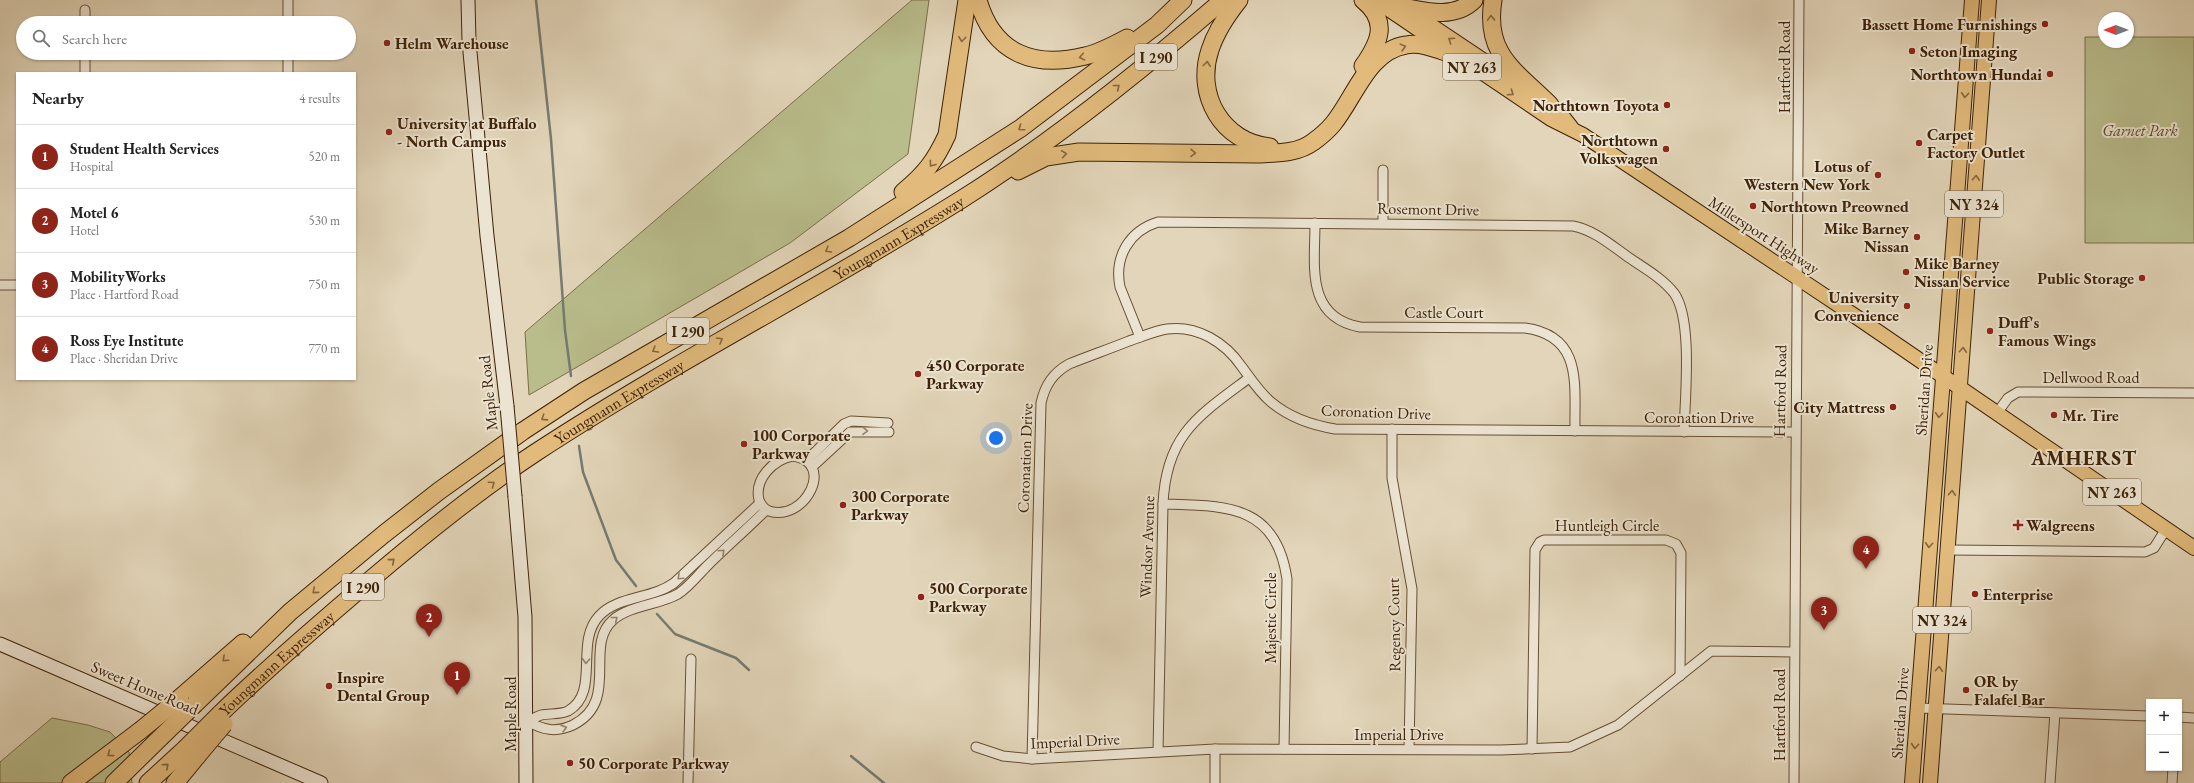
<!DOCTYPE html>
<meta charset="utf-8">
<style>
:root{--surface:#fff;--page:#f6f6f6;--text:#222;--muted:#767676;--line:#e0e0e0;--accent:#8f2418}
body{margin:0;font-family:"EB Garamond",serif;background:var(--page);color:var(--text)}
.controls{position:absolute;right:12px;bottom:12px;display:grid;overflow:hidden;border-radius:0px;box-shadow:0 1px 3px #0004}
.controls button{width:36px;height:36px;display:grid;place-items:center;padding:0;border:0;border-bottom:1px solid var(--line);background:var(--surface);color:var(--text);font:20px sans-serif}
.compass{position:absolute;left:2098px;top:12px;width:36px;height:36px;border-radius:50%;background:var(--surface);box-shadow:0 1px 3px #0004;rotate:270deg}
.you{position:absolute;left:996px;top:438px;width:14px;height:14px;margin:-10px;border:3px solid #fff;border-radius:50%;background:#1a73e8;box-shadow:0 0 0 6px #1a73e833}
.badge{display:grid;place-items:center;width:26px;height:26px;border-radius:50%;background:var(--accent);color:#fff;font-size:13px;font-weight:700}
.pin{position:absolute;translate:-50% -33px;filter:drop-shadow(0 1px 2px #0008)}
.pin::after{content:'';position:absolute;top:21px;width:14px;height:12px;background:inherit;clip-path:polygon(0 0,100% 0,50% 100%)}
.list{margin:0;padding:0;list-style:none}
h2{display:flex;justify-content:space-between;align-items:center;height:52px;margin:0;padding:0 16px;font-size:17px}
h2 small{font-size:13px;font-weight:400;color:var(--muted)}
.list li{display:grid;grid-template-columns:26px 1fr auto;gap:12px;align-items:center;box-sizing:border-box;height:64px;padding:0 16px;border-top:1px solid var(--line)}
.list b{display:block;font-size:15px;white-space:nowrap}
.list p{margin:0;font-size:13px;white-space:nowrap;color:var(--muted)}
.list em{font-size:13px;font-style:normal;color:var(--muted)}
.icon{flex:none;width:22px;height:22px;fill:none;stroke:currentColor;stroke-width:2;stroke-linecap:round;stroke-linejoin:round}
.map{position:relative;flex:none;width:2194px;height:783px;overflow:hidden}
.search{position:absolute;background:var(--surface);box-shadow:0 1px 3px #0004;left:16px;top:16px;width:340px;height:44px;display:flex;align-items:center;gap:10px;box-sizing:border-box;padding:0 14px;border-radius:22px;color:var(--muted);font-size:15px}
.panel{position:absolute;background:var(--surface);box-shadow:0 1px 3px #0004;left:16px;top:72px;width:340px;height:308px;border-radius:0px}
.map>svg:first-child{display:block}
.green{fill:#b9bc8b;stroke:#7c6f48}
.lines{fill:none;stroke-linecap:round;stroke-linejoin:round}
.stream{stroke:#757b72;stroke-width:2.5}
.street-casing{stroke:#674f33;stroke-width:11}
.secondary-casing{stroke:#3e2206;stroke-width:15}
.primary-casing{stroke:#3e2206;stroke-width:16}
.highway-casing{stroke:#3e2206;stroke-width:19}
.street{stroke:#ece4d2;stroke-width:9}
.secondary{stroke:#ece4d2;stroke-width:13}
.primary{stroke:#e1ba7c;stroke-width:14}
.highway{stroke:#e1ba7c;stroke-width:17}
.secondary-bridge-casing{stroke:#3e2206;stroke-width:15;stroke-linecap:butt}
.highway-bridge-casing{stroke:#3e2206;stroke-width:19;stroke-linecap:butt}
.secondary-bridge{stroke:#ece4d2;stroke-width:13}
.highway-bridge{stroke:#e1ba7c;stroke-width:17}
.oneway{stroke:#87663b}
.oneway2{stroke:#95836c}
.poi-dot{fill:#8f2418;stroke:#ece4d2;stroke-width:1.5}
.labels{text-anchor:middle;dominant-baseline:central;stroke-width:4;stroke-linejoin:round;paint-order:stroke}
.shield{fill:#ece4d2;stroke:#725c43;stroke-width:1}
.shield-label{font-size:15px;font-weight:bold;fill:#3e2206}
.poi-label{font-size:16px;font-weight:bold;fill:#3e2206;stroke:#ece4d2;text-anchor:start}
.street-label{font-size:16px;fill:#3e2206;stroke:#ece4d2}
.park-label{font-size:16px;font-style:italic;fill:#5d4827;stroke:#ece4d2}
.district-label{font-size:20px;font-weight:bold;letter-spacing:1px;fill:#3e2206;stroke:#ece4d2}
</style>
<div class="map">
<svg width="2194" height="783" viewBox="0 0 2194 783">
<rect width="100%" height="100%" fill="#e2d5b9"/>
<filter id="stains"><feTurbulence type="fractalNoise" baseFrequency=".005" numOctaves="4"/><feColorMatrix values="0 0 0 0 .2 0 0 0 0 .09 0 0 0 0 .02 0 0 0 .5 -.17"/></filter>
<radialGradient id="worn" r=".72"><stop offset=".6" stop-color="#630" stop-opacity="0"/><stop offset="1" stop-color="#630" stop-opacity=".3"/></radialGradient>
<!-- green -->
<g class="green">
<polygon points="912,0 929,0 908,154 790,243 529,395 525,332"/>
<polygon points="2085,37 2104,37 2104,42 2128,42 2128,37 2194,37 2194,243 2085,243"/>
<polygon points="52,718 88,725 110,732 129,752 132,783 0,783 0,762"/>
</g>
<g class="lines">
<!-- stream -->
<g class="stream">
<polyline points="536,0 551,139 565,330 571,376"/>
<polyline points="579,446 583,472 616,560 636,586"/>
<polyline points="657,614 675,634 736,658 749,670"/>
<polyline points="851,756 884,783"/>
</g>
<!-- street casing -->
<g class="street-casing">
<g id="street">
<polyline points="288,0 288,23"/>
<polyline points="85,10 85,23"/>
<polyline points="85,53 85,73"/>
<polyline points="288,53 288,73"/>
<path d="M1315,223C1315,265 1305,317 1360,327L1525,328C1584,336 1574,386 1575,431"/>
<polyline points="1383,223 1383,170"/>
<polyline points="0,285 17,285"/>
<path d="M1140,337L1120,287C1114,257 1129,231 1158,222L1573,226C1594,230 1611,245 1628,257C1644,268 1662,278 1674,293C1693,319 1685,398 1684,432"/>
<polyline points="1997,413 2008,398 2018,392 2194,393"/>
<polyline points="1392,429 1392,478 1412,589 1409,749"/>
<path d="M792,456C837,461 805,523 769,511C764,509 761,505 759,500C754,479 773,460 792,456Z"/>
<polyline points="807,460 844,424 851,421 888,423"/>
<polyline points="812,467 850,432 889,432"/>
<path d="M1163,504C1224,506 1276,503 1287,579L1284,749"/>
<polyline points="1948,550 2145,552 2154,548 2166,529"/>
<polyline points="1918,708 2149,716"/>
<polyline points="2179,717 2194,718"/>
<path d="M527,721C543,730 556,733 573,725C621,701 583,646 613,620C630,605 659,605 678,594C689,587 698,575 707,566C726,547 747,529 766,510"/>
<path d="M527,721C532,719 536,717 541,715C550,713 559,715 568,711C601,692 574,643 599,616C617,596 652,599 674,583L760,503"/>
<polyline points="976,747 1003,756 1032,759 1215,749 1501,750 1570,747 1618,725 1711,651 1794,652"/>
<polyline points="1532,749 1535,550 1540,542 1544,540 1666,540 1676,544 1681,553 1680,676"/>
<path d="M1158,752L1163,504C1166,435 1198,416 1249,378"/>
<path d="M1032,759L1041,403C1045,385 1053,373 1069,364C1089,356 1109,349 1129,341C1141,337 1154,331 1167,329C1197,325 1225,342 1242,367C1251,379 1259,392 1271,402C1290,418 1311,425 1335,429L1795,432"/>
<polyline points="688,783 691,659"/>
<polyline points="1215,783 1215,749"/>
<polyline points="1794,783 1799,0"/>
<polyline points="2050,783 2055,713"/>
<polyline points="2172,783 2173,768"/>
</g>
</g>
<!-- secondary casing -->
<g class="secondary-casing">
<g id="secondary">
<polyline points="468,0 469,41 487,236 507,406"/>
<polyline points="515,497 525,617 526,783"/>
<polyline points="0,644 321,783"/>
</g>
</g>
<!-- primary casing -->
<g class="primary-casing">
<g id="primary">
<polyline points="1375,0 1551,119 1583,135 1855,316 2194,548"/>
<polyline points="1393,0 1550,105 1560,113 1571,127"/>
<polyline points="1912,783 1972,0"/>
<polyline points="1930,783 1989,0"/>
</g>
</g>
<!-- highway casing -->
<g class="highway-casing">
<g id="highway">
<path d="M978,0C993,53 1033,69 1085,56C1099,53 1114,45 1127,38"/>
<path d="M1239,0C1227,15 1216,31 1210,50C1195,95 1222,142 1270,147"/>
<path d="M1363,0C1389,21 1380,42 1363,66"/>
<path d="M1493,0C1484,55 1516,71 1550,105"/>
<path d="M1403,7C1427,12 1455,19 1474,0"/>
<path d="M1018,171L1046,157L1079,152L1257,154C1275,153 1297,154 1313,142C1320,137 1328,130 1333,124C1355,97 1368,51 1406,45C1422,42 1439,50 1454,55"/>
<path d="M903,192C925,174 935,161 947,135L967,0"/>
<polyline points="180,698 243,643"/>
<polyline points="195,704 290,612 384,534 439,491 523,431 584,391 849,238 1021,128 1157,25 1183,0"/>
<path id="s1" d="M220,714C267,668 318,625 368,582C422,536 476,492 535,453C674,362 822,287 962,199C1054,141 1141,71 1223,0"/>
<polyline points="71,783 141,730"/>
<polyline points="114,783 160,738"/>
<polyline points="148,783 185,749"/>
<polyline points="175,783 198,755"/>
</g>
</g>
<!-- street -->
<use href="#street" class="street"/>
<!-- secondary -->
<use href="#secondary" class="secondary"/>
<!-- primary -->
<use href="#primary" class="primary"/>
<!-- highway -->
<use href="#highway" class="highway"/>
<!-- secondary-bridge casing -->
<g class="secondary-bridge-casing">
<polyline id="secondary-bridge" points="507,406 515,497"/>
</g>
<!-- highway-bridge casing -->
<g class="highway-bridge-casing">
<g id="highway-bridge">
<polyline points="141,730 180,698"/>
<polyline points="160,738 195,704"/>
<polyline points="185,749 220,714"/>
<polyline points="198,755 224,724"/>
</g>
</g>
<!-- secondary-bridge -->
<use href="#secondary-bridge" class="secondary-bridge"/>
<!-- highway-bridge -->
<use href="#highway-bridge" class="highway-bridge"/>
</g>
<!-- one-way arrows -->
<defs><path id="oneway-chevron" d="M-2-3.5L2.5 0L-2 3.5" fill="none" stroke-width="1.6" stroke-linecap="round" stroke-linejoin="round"/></defs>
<g class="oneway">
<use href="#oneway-chevron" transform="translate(1491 18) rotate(-92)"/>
<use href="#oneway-chevron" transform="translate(962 39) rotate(97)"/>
<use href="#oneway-chevron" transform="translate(1451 40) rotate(-146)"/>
<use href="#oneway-chevron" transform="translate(1403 47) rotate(-15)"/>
<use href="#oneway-chevron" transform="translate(1082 57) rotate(168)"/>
<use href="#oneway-chevron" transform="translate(1207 64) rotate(-83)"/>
<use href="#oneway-chevron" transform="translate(1117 87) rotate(-38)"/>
<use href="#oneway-chevron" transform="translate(1511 93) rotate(34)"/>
<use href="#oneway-chevron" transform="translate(1965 95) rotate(94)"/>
<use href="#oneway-chevron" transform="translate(1021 128) rotate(145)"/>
<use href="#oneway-chevron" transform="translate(1193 153) rotate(1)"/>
<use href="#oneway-chevron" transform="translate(1064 154) rotate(-8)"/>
<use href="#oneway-chevron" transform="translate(932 164) rotate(126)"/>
<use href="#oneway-chevron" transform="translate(1976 178) rotate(-86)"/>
<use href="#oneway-chevron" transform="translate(828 250) rotate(150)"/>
<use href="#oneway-chevron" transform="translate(720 340) rotate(-30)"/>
<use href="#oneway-chevron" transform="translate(655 350) rotate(150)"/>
<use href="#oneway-chevron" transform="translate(1963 350) rotate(-86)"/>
<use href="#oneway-chevron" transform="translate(1939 415) rotate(94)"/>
<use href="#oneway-chevron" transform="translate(544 418) rotate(147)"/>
<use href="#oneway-chevron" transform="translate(492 484) rotate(-35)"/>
<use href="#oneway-chevron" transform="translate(1952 493) rotate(-86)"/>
<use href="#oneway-chevron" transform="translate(1929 545) rotate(94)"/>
<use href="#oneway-chevron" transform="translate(392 561) rotate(-40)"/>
<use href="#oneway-chevron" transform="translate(315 591) rotate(140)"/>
<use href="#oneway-chevron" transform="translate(225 659) rotate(138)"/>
<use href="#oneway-chevron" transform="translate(1939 669) rotate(-86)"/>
<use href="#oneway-chevron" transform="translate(1915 746) rotate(95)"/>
<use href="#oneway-chevron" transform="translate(110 754) rotate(143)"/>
<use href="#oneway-chevron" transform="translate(166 766) rotate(-42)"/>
</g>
<g class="oneway2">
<use href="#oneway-chevron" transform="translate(865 431) rotate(3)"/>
<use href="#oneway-chevron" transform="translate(722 552) rotate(-43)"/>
<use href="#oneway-chevron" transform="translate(680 577) rotate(137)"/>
<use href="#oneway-chevron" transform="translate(615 619) rotate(-38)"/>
<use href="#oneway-chevron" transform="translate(586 661) rotate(93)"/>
<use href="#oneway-chevron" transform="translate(564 728) rotate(-16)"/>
</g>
<!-- markers -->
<g class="poi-dot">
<circle cx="2045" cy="24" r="4"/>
<circle cx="387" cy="43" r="4"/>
<circle cx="1912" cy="51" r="4"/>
<circle cx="2050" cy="74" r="4"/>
<circle cx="1667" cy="105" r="4"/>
<circle cx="389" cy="132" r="4"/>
<circle cx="1919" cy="143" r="4"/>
<circle cx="1666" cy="149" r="4"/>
<circle cx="1878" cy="175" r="4"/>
<circle cx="1753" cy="206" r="4"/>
<circle cx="1917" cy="237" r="4"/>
<circle cx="1906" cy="272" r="4"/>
<circle cx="2142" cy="278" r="4"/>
<circle cx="1907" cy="306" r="4"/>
<circle cx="1990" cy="331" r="4"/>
<circle cx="918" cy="374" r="4"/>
<circle cx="1893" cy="407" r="4"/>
<circle cx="2054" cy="415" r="4"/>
<circle cx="744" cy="444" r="4"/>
<circle cx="843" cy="505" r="4"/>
<path d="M2016 519h4v4h4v4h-4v4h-4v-4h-4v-4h4z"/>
<circle cx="1975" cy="594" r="4"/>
<circle cx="921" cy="597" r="4"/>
<circle cx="329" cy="686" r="4"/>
<circle cx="1966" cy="690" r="4"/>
<circle cx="570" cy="763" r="4"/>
</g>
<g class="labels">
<!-- shield labels -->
<g class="shield">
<rect x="1135" y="44" width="42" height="26" rx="3"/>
<rect x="1443" y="54" width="58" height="26" rx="3"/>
<rect x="1945" y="191" width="58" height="26" rx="3"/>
<rect x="667" y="318" width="42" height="26" rx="3"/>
<rect x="2083" y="479" width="58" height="26" rx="3"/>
<rect x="342" y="574" width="42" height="26" rx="3"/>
<rect x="1913" y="607" width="58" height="26" rx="3"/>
</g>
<g class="shield-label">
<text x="1156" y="57">I 290</text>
<text x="1472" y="67">NY 263</text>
<text x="1974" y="204">NY 324</text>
<text x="688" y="331">I 290</text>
<text x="2112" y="492">NY 263</text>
<text x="363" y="587">I 290</text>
<text x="1942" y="620">NY 324</text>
</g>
<!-- poi labels -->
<g class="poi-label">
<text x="2037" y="24" text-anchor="end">Bassett Home Furnishings</text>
<text x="395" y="43">Helm Warehouse</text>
<text x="1920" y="51">Seton Imaging</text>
<text x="2042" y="74" text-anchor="end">Northtown Hundai</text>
<text x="1659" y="105" text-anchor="end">Northtown Toyota</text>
<text x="397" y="123">University at Buffalo<tspan x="397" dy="18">- North Campus</tspan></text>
<text x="1927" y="134">Carpet<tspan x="1927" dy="18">Factory Outlet</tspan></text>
<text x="1658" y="140" text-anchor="end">Northtown<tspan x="1658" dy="18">Volkswagen</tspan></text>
<text x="1870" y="166" text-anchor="end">Lotus of<tspan x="1870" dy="18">Western New York</tspan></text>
<text x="1761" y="206">Northtown Preowned</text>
<text x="1909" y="228" text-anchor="end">Mike Barney<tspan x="1909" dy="18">Nissan</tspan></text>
<text x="1914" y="263">Mike Barney<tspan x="1914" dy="18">Nissan Service</tspan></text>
<text x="2134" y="278" text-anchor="end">Public Storage</text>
<text x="1899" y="297" text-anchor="end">University<tspan x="1899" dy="18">Convenience</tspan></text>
<text x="1998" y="322">Duff's<tspan x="1998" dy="18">Famous Wings</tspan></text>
<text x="926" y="365">450 Corporate<tspan x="926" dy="18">Parkway</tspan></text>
<text x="1885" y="407" text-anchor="end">City Mattress</text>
<text x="2062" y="415">Mr. Tire</text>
<text x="752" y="435">100 Corporate<tspan x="752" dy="18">Parkway</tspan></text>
<text x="851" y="496">300 Corporate<tspan x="851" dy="18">Parkway</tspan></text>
<text x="2026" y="525">Walgreens</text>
<text x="929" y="588">500 Corporate<tspan x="929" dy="18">Parkway</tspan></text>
<text x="1983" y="594">Enterprise</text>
<text x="337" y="677">Inspire<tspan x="337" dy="18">Dental Group</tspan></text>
<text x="1974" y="681">OR by<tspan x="1974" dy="18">Falafel Bar</tspan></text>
<text x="578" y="763">50 Corporate Parkway</text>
</g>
<!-- street labels -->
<g class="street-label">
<text transform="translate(1784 67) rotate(-90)">Hartford Road</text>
<text transform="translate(1428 209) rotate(1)">Rosemont Drive</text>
<text transform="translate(1764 235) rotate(33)">Millersport Highway</text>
<text stroke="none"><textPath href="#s1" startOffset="832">Youngmann Expressway</textPath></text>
<text x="1444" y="312">Castle Court</text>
<text x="2091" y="377">Dellwood Road</text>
<text transform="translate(1924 390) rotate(-86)">Sheridan Drive</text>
<text transform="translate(1780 391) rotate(-89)">Hartford Road</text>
<text transform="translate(488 393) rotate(-96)">Maple Road</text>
<text stroke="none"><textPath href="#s1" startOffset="508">Youngmann Expressway</textPath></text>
<text transform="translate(1376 412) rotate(2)">Coronation Drive</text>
<text x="1699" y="417">Coronation Drive</text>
<text transform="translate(1025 458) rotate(-88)">Coronation Drive</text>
<text x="1607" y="525">Huntleigh Circle</text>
<text transform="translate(1147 547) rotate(-88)">Windsor Avenue</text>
<text transform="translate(1270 618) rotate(-90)">Majestic Circle</text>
<text transform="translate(1394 625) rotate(-91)">Regency Court</text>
<text stroke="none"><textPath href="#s1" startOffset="76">Youngmann Expressway</textPath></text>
<text transform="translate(145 688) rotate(23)">Sweet Home Road</text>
<text transform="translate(1900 713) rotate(-86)">Sheridan Drive</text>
<text transform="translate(510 714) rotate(-90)">Maple Road</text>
<text transform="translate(1779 715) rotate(-90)">Hartford Road</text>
<text x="1399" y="734">Imperial Drive</text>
<text transform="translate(1075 741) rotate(-3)">Imperial Drive</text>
</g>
<!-- park labels -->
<g class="park-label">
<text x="2140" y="130">Garnet Park</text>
</g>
<!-- district labels -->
<g class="district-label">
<text x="2084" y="458">AMHERST</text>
</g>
</g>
<rect width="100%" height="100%" filter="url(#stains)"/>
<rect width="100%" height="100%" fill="url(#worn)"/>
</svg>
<div class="controls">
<button>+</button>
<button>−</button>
</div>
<svg class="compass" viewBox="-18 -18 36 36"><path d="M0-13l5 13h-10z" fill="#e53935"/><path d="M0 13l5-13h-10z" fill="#767676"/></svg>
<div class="you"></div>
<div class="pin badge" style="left:457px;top:695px">1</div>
<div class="pin badge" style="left:429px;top:637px">2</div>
<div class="pin badge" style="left:1824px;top:630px">3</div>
<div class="pin badge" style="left:1866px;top:569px">4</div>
<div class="search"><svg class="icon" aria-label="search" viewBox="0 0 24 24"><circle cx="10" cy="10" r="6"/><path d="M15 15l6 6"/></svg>Search here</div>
<section class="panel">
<h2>Nearby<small>4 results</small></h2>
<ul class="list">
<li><span class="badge">1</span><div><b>Student Health Services</b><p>Hospital</p></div><em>520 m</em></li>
<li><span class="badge">2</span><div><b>Motel 6</b><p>Hotel</p></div><em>530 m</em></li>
<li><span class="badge">3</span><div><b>MobilityWorks</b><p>Place · Hartford Road</p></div><em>750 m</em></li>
<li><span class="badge">4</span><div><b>Ross Eye Institute</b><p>Place · Sheridan Drive</p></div><em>770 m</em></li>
</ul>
</section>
</div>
